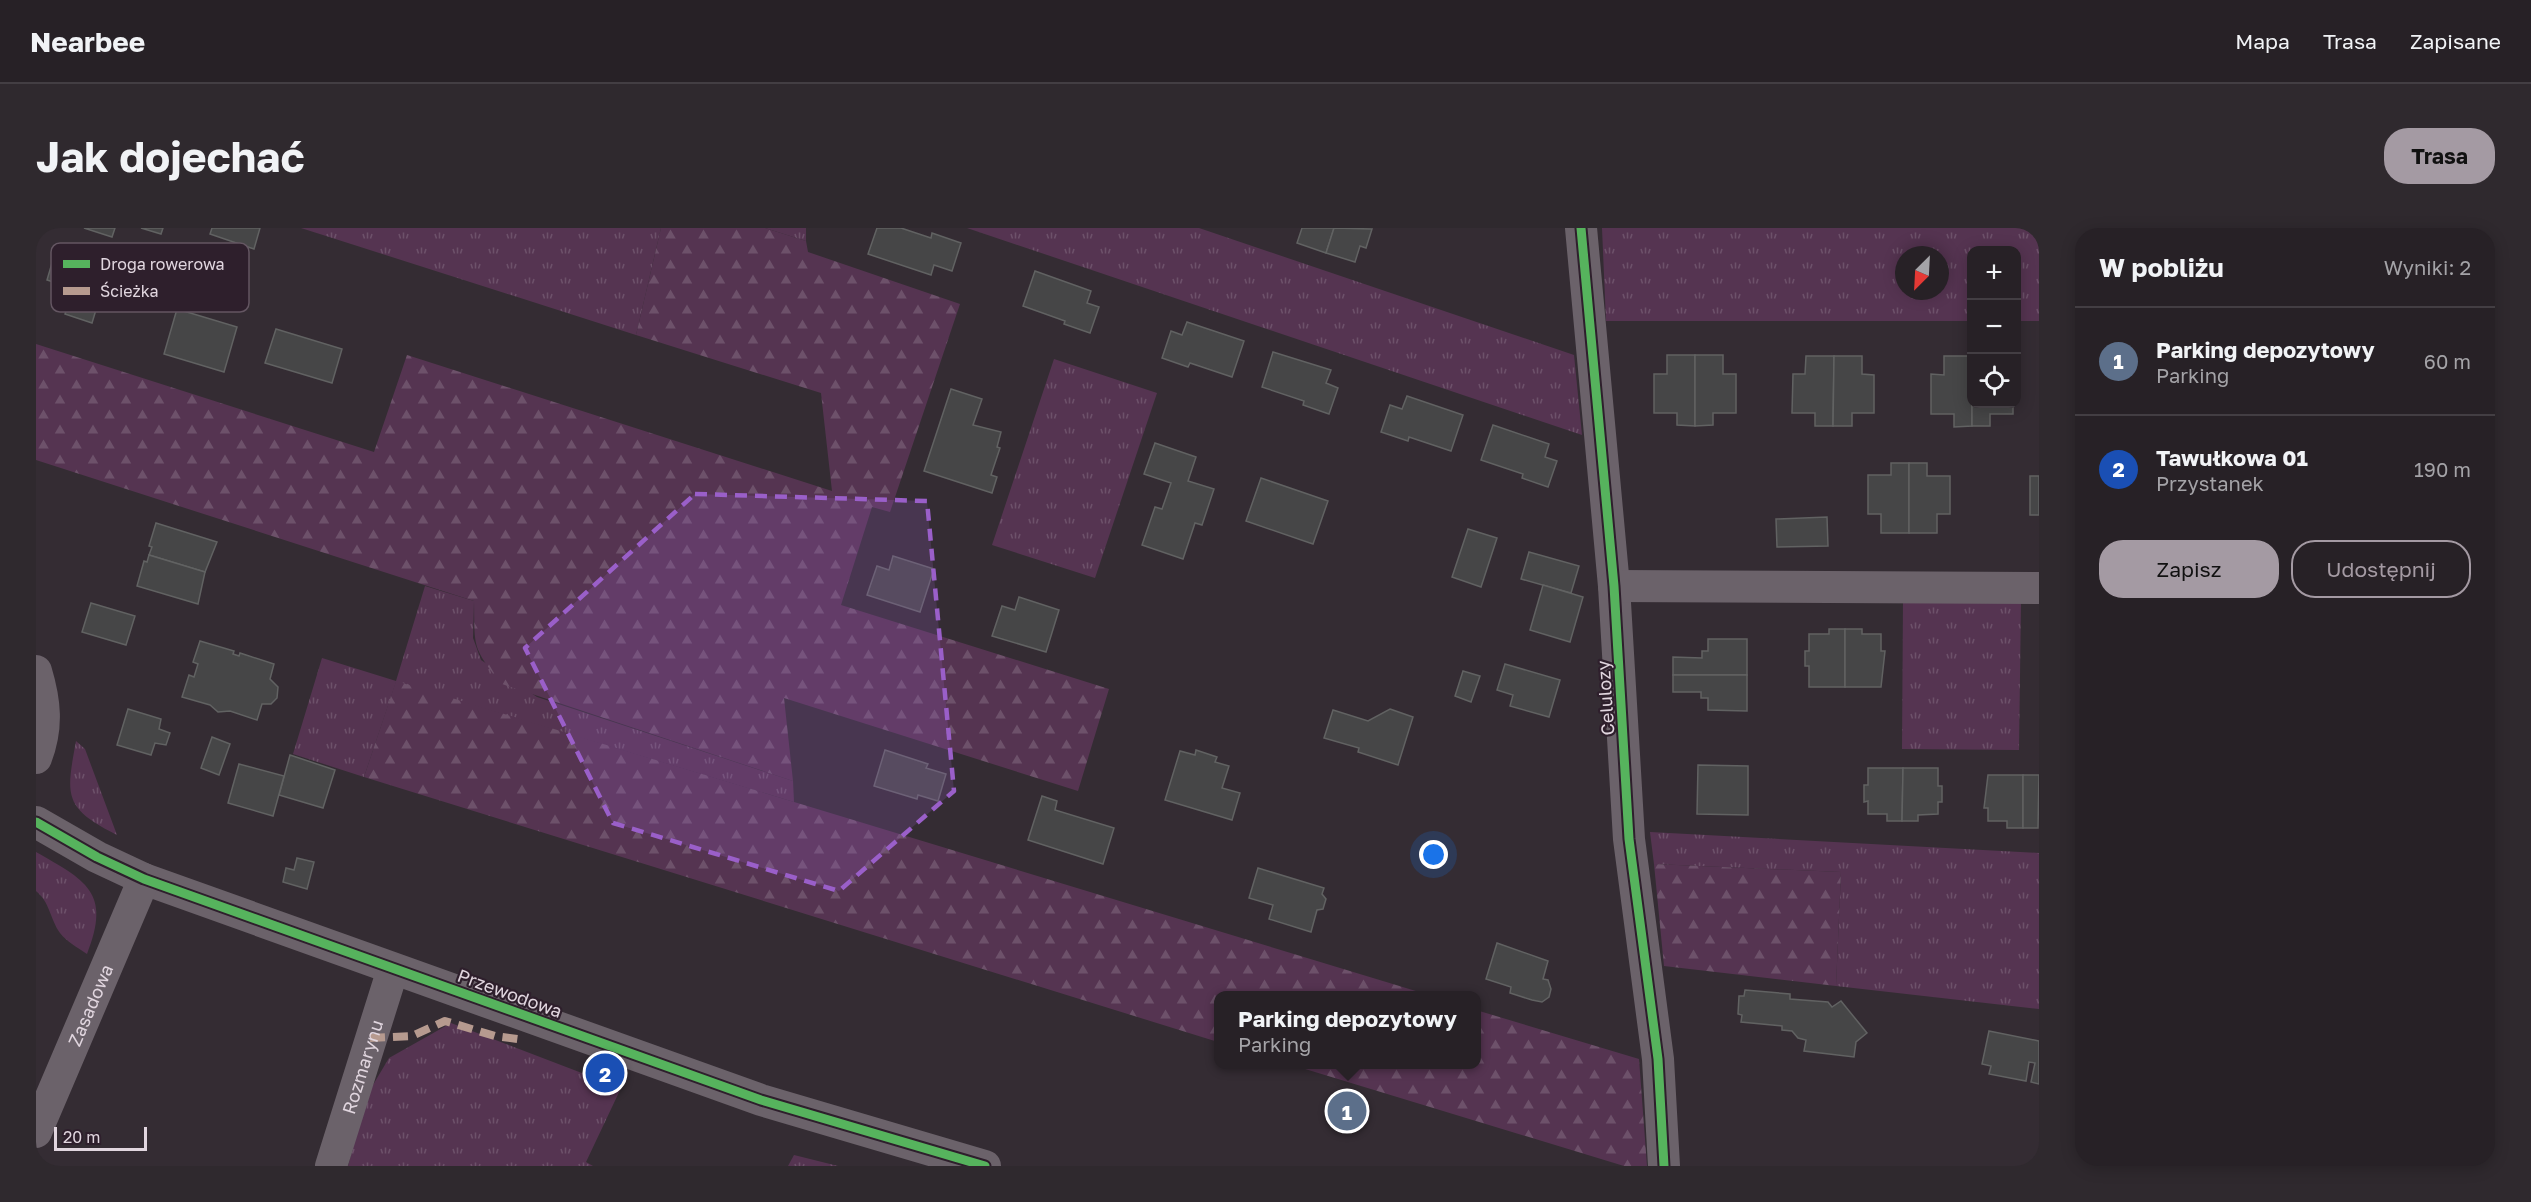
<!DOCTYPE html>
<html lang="pl">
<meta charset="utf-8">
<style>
:root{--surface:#272126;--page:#2f292e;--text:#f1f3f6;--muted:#a4a3a7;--line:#433e43;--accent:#a49aa3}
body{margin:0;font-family:"Golos Text",sans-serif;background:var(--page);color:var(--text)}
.controls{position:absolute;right:18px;top:18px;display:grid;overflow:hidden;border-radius:12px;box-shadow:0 3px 15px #0003}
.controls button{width:54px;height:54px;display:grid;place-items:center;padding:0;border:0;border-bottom:2px solid var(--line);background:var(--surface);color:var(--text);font:30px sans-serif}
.compass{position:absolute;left:1859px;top:18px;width:54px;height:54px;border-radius:50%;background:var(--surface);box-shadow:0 3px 15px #0003;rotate:204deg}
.scale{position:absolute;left:18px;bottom:15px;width:93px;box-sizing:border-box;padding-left:6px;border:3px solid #e1d6df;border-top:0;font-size:16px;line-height:21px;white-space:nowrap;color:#e1d6df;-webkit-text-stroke:4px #2e1f2c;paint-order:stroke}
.you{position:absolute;left:1398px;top:627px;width:21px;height:21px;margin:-15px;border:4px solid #fff;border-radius:50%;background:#1a73e8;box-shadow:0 0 0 9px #1a73e833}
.badge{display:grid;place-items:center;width:39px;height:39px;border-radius:50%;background:var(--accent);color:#fff;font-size:20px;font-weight:700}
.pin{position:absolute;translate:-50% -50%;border:3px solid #fff;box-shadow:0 2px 6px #0006}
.popup{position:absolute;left:1178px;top:763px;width:267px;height:78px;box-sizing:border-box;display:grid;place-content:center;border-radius:12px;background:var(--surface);filter:drop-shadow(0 2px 4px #0005);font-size:20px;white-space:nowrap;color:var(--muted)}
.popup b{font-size:22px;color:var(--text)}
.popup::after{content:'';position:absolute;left:50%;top:100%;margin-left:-12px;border:12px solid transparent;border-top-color:var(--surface)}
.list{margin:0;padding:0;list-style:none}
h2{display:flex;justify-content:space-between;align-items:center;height:78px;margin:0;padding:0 24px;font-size:26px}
h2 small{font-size:20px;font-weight:400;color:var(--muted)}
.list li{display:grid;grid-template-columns:39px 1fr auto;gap:18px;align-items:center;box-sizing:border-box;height:108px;padding:0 24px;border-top:2px solid var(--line)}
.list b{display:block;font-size:22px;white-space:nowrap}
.list p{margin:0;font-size:20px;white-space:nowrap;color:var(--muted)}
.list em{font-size:20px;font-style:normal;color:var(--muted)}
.actions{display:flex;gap:12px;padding:18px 24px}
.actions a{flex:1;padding:14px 0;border:2px solid var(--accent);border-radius:24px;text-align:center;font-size:21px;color:var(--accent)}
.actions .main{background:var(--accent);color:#111}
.icon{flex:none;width:33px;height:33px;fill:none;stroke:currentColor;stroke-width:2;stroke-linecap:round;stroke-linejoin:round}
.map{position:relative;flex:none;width:2003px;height:938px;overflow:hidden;border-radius:24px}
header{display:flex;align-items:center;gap:36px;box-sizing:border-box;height:84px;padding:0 30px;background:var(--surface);border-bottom:2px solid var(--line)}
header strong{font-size:28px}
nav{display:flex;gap:33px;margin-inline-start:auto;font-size:21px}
.intro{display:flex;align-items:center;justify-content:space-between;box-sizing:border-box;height:144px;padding:0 36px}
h1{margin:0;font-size:42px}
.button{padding:15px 27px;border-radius:24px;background:var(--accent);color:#111;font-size:21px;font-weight:700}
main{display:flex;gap:36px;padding:0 36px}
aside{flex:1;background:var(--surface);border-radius:24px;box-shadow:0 3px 15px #0003}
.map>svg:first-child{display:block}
.grass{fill:url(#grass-tufts);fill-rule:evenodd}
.forest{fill:url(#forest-firs)}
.building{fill:#464647;stroke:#616262;stroke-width:1.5}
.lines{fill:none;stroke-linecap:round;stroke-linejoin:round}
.minor{stroke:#6b626a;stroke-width:32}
.quiet{stroke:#b69a8f;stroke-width:8;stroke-dasharray:15 8;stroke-linecap:butt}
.cycleway-casing{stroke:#2e1f2c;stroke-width:13}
.cycleway{stroke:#56b35d;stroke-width:9}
.marked{fill:#9a5fc9;fill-opacity:0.2;stroke:#9a5fc9;stroke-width:4.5;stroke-dasharray:12 8;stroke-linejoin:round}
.labels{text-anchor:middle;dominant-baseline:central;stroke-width:4.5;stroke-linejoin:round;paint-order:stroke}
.street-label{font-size:18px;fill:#e1d6df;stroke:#2e1f2c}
.key{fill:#2e1f2c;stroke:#645662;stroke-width:1.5}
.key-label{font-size:16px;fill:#e1d6df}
</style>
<header>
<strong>Nearbee</strong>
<nav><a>Mapa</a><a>Trasa</a><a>Zapisane</a></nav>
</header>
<div class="intro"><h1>Jak dojechać</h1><a class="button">Trasa</a></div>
<main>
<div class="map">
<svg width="2003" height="938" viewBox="0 0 2003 938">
<defs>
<pattern id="grass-tufts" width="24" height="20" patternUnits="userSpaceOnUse" patternTransform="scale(1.5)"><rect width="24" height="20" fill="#553451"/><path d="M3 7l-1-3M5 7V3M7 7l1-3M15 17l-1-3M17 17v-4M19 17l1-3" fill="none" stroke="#6d516a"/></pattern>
<pattern id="forest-firs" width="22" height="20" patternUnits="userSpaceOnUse" patternTransform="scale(1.5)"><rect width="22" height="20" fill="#553451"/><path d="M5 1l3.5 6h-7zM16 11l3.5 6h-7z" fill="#6d516a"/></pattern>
</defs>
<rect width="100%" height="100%" fill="#342c33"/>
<!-- grass -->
<g class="grass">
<polygon points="265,0 625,0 600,107"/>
<polygon points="729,0 770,0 770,13"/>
<polygon points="931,0 1163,0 1538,127 1546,207"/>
<path d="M1566,0H2003V93H1981L1980,22H1936L1935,93H1570ZM1868,27H1904V63H1868Z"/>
<polygon points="1018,131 1121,165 1059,350 956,317"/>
<polygon points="389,358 438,373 437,410 445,432 501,469 757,553 758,574 360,454 328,549 257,526 286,430 360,453"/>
<polygon points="1867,373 1985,373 1983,522 1866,521"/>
<path d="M40,513L49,521L81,607C27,580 30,568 40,513Z"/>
<polygon points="1614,604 2003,625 2003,781 1800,758 1805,644 1618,636"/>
<path d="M0,624C49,652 76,664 51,726C41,719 31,714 24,705C14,691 14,674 0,663Z"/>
<polygon points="415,795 585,860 550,934 557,938 312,938 331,867 353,830"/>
<polygon points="758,927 802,938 752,938"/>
</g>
<!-- forest -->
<g class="forest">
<path d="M625,0H729L770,13L772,24L924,76L854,284L836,279L805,377L1073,461L1042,563L748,470L757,553L466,456C435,419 439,418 438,373L0,232V116L338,224L371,127L796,263L785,165L600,107Z"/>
<polygon points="360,453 1393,767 1182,768 1182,814 328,549"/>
<polygon points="1618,636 1805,644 1800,758 1628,738"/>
<polygon points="1440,782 1603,831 1611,938 1588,938 1256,837 1440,836"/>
</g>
<!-- building -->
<g class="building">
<polygon points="48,0 79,0 76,9"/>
<polygon points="105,0 127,0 125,6"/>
<polygon points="176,0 224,0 218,21 174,6"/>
<polygon points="841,0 865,0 895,10 896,5 925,15 916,43 898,37 895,47 832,26"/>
<polygon points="1266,0 1298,0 1290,25 1261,15"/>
<polygon points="1298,0 1336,1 1330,20 1324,18 1319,34 1290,25"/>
<polygon points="19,25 72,42 56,95 29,86 34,70 30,68 26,61 27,57 11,52"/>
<polygon points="152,27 166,32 163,39 181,44 175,64 139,53 145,33 150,35"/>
<polygon points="999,43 1055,63 1051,75 1063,79 1054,105 1028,96 1029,93 987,78"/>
<polygon points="141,81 201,99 188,144 128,126"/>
<polygon points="1151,94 1208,113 1196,149 1154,135 1152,139 1126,130 1135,103 1146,107"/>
<polygon points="240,101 306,121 296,155 229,135"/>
<polygon points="1237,124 1295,142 1290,155 1302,160 1293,186 1267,177 1268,173 1226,159"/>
<polygon points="1631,127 1659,127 1659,198 1641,197 1641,185 1618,185 1618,146 1631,146"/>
<polygon points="1659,127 1687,127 1687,146 1700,146 1700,185 1677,185 1677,197 1659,198"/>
<polygon points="1770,128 1798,128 1797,198 1779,198 1779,185 1756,185 1757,146 1769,146"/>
<polygon points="1798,128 1826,128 1826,146 1838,147 1838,185 1816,185 1816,198 1797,198"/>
<polygon points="1908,128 1936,128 1936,198 1918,199 1918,186 1895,186 1895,146 1908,147"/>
<polygon points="915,161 946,171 937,197 965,204 961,219 964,220 955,247 961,249 956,265 888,243"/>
<polygon points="1371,168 1427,187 1415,223 1373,209 1372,213 1345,204 1354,177 1366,181"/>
<polygon points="1936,176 1977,176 1977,186 1954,186 1954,198 1936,198"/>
<polygon points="1457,197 1513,216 1509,229 1521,233 1512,259 1486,250 1487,246 1445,232"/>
<polygon points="1119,215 1160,229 1152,253 1178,261 1166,297 1159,295 1147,331 1106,317 1119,279 1126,281 1135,255 1108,246"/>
<polygon points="1855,235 1873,235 1873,305 1845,305 1845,286 1832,286 1832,247 1855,247"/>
<polygon points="1873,235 1891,235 1891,248 1914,248 1914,286 1901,286 1901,305 1873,305"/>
<rect x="1994" y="248" width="9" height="39"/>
<polygon points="1225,250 1292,273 1277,316 1210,293"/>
<polygon points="1791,289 1792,318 1741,319 1740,291"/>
<polygon points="120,295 181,314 169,344 113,327 116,319 113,318"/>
<polygon points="1432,301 1461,310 1445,359 1416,349"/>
<polygon points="1493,324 1543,338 1535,365 1485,351"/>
<polygon points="113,327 169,344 162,376 101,358 108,333 111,334"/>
<polygon points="857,328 898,341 884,384 831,367 841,338 853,342"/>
<polygon points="1507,357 1547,369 1534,414 1494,402"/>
<polygon points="983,369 1023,382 1010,424 956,408 966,378 979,382"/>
<polygon points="55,375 99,388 90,417 46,404"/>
<polygon points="1793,401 1809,401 1809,459 1773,459 1773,438 1769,438 1769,423 1773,423 1773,406 1793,406"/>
<polygon points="1809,401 1826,401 1826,406 1845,406 1845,423 1849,423 1845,459 1809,459"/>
<polygon points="1672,411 1711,411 1711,447 1637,447 1637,429 1666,430 1666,423 1672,423"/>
<polygon points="164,413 198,423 197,426 203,428 204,425 238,436 234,451 242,459 241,470 235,476 226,476 221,492 194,483 182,484 174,477 146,469 153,447 158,449 162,436 157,434"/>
<polygon points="1469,436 1524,452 1513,489 1474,478 1477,467 1461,462"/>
<polygon points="1427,443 1444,448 1435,474 1419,468"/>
<polygon points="1637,447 1711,447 1711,483 1672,482 1672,470 1665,470 1665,464 1637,464"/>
<polygon points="92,481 125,491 123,501 134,505 130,517 119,515 115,527 81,517"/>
<polygon points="1354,481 1377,489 1362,537 1322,524 1323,520 1288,510 1297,482 1332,493"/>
<polygon points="176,509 194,516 183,547 165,540"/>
<polygon points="849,522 892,536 890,540 910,546 902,573 882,567 881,571 838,558"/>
<polygon points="1160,522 1181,529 1179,534 1193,538 1186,560 1204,565 1196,592 1129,572 1144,523 1159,527"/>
<polygon points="254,527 299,542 287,580 243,567"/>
<polygon points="203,536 248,548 237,588 192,575"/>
<polygon points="1662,537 1712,538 1712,587 1661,586"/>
<polygon points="1832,540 1867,540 1866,593 1851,593 1851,586 1832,586 1832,573 1828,574 1828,557 1832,557"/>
<polygon points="1867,540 1902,540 1902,558 1906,558 1906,574 1902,574 1902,586 1882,587 1882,593 1866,593"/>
<polygon points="1952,547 1987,547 1987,600 1971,600 1971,593 1952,593 1952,580 1948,580"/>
<polygon points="1987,547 2003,547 2002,600 1987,600"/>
<polygon points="1006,568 1021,573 1019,582 1078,600 1067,636 992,612"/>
<polygon points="261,630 278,634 271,661 247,654 250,640 258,642"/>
<polygon points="1222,640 1288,660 1286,666 1290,671 1287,681 1281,682 1275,704 1233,691 1237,677 1213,670"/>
<polygon points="1461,715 1512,733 1507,751 1512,752 1515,761 1513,769 1506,774 1496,772 1474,765 1475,759 1450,751"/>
<polygon points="1709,762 1754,766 1754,771 1792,774 1796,779 1805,773 1831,805 1820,814 1818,829 1768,823 1770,812 1762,810 1756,803 1746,802 1746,798 1705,794 1706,787 1702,786 1703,768 1708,768"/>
<polygon points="1953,803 2003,813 2003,856 1995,854 1999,835 1993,834 1990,853 1953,846 1955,838 1946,836"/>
</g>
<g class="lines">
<!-- minor -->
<g class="minor">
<polyline points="1545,0 1578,358 1593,611 1622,831 1628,938"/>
<polyline points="1578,358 2003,360"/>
<path d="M0,443C9,473 12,499 0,530"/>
<polyline points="0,594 61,629 108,651 725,872 949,938"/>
<path id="s1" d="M0,904L108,651"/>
<path id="s2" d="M295,938L357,741"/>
</g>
<!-- quiet -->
<polyline class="quiet" points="334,810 376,808 409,793 459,808 489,812"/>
<!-- cycleway casing -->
<g class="cycleway-casing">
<g id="cycleway">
<polyline points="1545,0 1578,358 1593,611 1622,831 1628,938"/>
<polyline points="0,594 61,629 108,651 725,872 949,938"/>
</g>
</g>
<!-- cycleway -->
<use href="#cycleway" class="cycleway"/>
</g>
<!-- marked area -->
<path class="marked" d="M659,266L891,273L918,563L803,663L577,595L489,420Z"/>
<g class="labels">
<!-- street labels -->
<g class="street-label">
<text transform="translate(1569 470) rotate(-94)">Celulozy</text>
<text transform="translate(474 765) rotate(20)">Przewodowa</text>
<text stroke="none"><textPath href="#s1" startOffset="138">Zasadowa</textPath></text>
<text stroke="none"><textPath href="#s2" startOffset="104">Rozmarynu</textPath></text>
</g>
</g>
<!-- legend -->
<rect x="15" y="15" width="198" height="69" rx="9" class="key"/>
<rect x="27" y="32" width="27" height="8" fill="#56b35d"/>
<rect x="27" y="59" width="27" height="8" fill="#b69a8f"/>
<g class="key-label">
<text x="64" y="42">Droga rowerowa</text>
<text x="64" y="69">Ścieżka</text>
</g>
</svg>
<div class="controls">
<button>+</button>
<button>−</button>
<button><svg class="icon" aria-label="locate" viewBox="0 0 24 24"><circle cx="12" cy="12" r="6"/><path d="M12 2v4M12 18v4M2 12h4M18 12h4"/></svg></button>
</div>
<svg class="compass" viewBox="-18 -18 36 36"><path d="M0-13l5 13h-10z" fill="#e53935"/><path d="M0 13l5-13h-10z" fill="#a4a3a7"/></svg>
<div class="scale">20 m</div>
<div class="you"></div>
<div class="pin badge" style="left:1311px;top:883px;background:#5c6f8a">1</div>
<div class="popup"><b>Parking depozytowy</b>Parking</div>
<div class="pin badge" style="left:569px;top:845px;background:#1a4fb4">2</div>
</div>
<aside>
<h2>W pobliżu<small>Wyniki: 2</small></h2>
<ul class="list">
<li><span class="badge" style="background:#5c6f8a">1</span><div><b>Parking depozytowy</b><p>Parking</p></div><em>60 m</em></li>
<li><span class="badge" style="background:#1a4fb4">2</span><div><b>Tawułkowa 01</b><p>Przystanek</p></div><em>190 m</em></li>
</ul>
<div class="actions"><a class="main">Zapisz</a><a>Udostępnij</a></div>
</aside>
</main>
